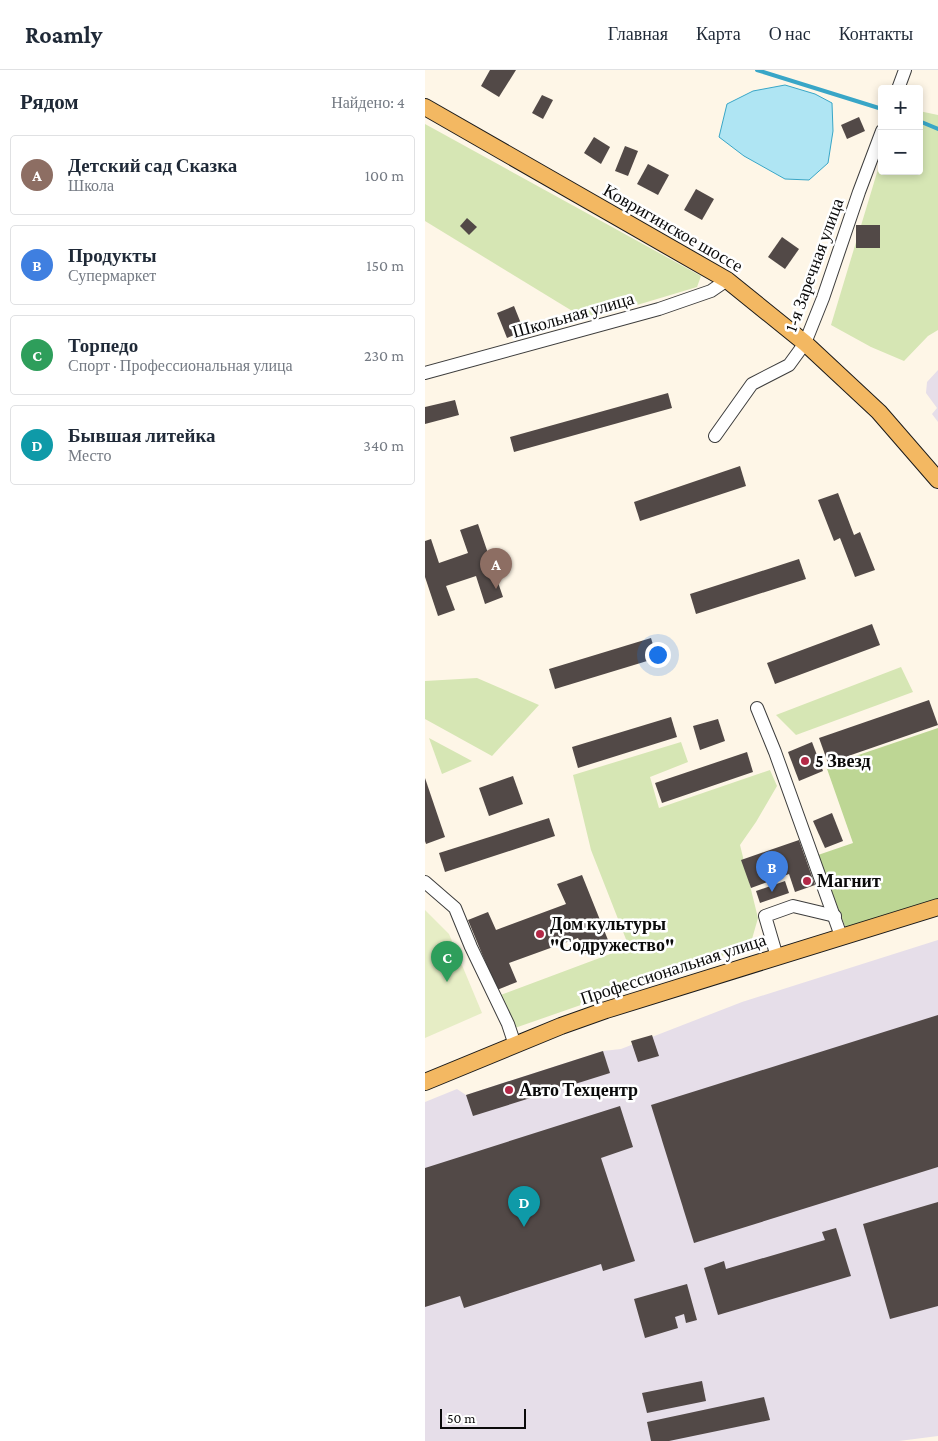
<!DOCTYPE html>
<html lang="ru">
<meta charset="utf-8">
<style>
:root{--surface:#fff;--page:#f2f2f3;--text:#1f2937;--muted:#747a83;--line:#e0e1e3;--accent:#b45309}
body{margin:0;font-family:"Crimson Pro",serif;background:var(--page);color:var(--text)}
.controls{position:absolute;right:15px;top:15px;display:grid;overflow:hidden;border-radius:5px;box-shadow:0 2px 8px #0003}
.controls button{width:45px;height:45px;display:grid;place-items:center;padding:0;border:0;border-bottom:1px solid var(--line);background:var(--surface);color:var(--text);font:25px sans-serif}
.scale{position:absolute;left:15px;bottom:12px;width:86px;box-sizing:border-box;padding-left:5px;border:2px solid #0a0a0a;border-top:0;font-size:14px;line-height:18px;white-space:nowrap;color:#0a0a0a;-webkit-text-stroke:4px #fff;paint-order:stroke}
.you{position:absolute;left:232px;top:584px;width:18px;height:18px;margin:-12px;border:4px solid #fff;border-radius:50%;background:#1a73e8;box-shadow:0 0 0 8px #1a73e833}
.badge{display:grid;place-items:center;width:32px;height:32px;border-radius:50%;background:var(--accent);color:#fff;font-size:16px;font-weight:700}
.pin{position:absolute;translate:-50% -41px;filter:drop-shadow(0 1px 2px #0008)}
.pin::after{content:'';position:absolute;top:26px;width:18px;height:15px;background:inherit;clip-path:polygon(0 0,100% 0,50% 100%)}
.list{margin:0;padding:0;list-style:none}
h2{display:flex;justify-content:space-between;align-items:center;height:65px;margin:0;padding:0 20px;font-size:21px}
h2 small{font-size:16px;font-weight:400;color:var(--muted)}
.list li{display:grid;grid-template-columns:32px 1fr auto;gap:15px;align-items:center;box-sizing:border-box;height:80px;margin:0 10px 10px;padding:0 10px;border:1px solid var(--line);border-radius:5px}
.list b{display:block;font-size:19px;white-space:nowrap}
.list p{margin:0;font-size:16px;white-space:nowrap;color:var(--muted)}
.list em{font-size:16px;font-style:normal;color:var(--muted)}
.map{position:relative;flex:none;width:513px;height:1371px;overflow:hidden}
header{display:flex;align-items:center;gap:30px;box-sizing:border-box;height:70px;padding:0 25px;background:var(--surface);border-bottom:1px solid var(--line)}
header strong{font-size:24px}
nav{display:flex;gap:28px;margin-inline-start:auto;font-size:18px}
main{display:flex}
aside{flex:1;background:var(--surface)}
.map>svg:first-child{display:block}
.industrial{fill:#e6dee9}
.green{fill:#d6e6b4}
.forest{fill:#bdd694}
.pitch{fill:#e6edc5}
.water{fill:#afe5f3;stroke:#39a6c7}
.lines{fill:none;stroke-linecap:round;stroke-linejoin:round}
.stream{stroke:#39a6c7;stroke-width:4}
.building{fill:#524947}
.minor-casing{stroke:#3d3d3d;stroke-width:14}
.major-casing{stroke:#1b1b1b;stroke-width:18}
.minor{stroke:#fff;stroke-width:12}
.major{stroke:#f3b862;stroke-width:16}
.poi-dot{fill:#b32947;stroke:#fff;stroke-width:2}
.labels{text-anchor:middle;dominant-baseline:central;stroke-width:5;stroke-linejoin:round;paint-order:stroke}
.street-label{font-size:18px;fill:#0a0a0a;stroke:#fff}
.poi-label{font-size:18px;font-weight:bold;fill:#0a0a0a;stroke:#fff;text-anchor:start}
</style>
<header>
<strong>Roamly</strong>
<nav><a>Главная</a><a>Карта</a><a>О нас</a><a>Контакты</a></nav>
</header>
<main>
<aside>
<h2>Рядом<small>Найдено: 4</small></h2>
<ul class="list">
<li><span class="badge" style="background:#8d6e63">A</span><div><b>Детский сад Сказка</b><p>Школа</p></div><em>100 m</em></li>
<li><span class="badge" style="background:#3f7fe0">B</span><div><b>Продукты</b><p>Супермаркет</p></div><em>150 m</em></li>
<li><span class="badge" style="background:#2e9e5b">C</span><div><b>Торпедо</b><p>Спорт · Профессиональная улица</p></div><em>230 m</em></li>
<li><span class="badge" style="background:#0f9aa8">D</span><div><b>Бывшая литейка</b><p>Место</p></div><em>340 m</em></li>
</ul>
</aside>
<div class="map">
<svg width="513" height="1371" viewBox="0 0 513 1371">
<rect width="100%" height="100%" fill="#fef6e7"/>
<!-- industrial -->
<g class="industrial">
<polygon points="513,300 513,352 507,344 512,338 501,323 502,312"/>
<polygon points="513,870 513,1366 474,1371 0,1371 0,1032 32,1019 41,1025 178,981 196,979 317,932"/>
</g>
<!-- green -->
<g class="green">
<polygon points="494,41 513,45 513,260 503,266 479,291 446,277 406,255 457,86 457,101 494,101"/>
<polygon points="0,54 276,206 272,217 162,250 0,151"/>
<polygon points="476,597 488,622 371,665 351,645"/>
<polygon points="52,608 114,635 67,686 0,649 0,611"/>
<polygon points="4,668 47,691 17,704"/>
<polygon points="256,672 263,692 225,707 234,738 345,700 352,716 331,752 315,775 333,848 325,876 87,959 73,926 204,877 166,780 148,705"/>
</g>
<!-- forest -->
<polygon class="forest" points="513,658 513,829 421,859 393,785 428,773 401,696"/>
<!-- pitch -->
<polygon class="pitch" points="0,840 24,864 57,943 0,968"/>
<!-- water -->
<polygon class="water" points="360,15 390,24 407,33 408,61 403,93 384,110 360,109 319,86 294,67 302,34 328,21"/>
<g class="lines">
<!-- stream -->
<g class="stream">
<polyline points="332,0 457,39"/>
<polyline points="494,51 513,59"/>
</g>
</g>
<!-- building -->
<g class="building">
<polygon points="65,0 91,0 74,27 56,16"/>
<polygon points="117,25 128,30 118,49 107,43"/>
<polygon points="434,47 440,61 422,69 416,55"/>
<polygon points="169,67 185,77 176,94 159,83"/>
<polygon points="200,76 213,81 203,106 190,101"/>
<polygon points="223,94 244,105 233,125 212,114"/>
<polygon points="271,119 289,129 277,150 259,140"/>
<polygon points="42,148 52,157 44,165 35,156"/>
<rect x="431" y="155" width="24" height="23"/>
<polygon points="357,167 374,179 360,199 343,187"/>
<polygon points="89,236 99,261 82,268 72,243"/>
<polygon points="243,323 247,338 89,382 85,367"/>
<polygon points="30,330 34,345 0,354 0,337"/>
<polygon points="315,396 321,416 215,451 209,432"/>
<polygon points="413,423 429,465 435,462 450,500 430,507 415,468 409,471 393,430"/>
<polygon points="53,454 78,527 60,534 51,506 21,516 30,540 13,546 0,507 0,471 6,469 14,493 43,483 35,460"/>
<polygon points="374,489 381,509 271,544 265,524"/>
<polygon points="447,554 455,575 350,614 342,593"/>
<polygon points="226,568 232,588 130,619 124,599"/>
<polygon points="504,630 513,655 403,693 394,668"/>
<polygon points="246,647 252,667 153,698 147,677"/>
<polygon points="293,649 300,671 275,680 268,656"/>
<polygon points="387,672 398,701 374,711 363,682"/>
<polygon points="322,682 328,702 237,733 230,713"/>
<polygon points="88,706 98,734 64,746 54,718"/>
<polygon points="0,708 20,767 1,774 0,771"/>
<polygon points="407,743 418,771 400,778 388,751"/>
<polygon points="124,748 130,766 20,802 14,783"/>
<polygon points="374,770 390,815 370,822 364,804 326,818 316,790"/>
<polygon points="157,805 185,875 160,884 153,868 84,893 92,912 72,920 43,850 63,842 71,860 141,834 132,814"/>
<polygon points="360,811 364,823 335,833 331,821"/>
<polygon points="513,945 513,1097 269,1173 226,1035"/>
<polygon points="227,965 234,986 213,992 206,971"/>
<polygon points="178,981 185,1003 48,1046 41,1025"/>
<polygon points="195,1036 208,1077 176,1088 210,1191 178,1201 176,1194 39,1238 35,1226 0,1237 0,1098"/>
<polygon points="513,1132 513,1236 465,1249 438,1154"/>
<polygon points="411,1158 426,1206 293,1245 279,1198 299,1191 301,1199 400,1170 397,1162"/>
<polygon points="262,1214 272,1250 261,1253 259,1244 250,1247 253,1258 220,1268 209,1229"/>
<polygon points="277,1311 281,1331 222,1343 217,1323"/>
<polygon points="339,1327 345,1350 244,1371 226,1371 222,1352"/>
</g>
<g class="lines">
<!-- minor casing -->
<g class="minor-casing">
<g id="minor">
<polyline points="473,19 480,0"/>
<polyline points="0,303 234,239 286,221 302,210"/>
<polyline points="290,366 327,314 364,295 380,273 398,228 434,122 457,61"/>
<polyline points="332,638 350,682 416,866"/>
<polyline points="0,812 30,838 46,877 83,954 90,975"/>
<polyline points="352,887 340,846 368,836 410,846"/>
</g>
</g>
<!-- major casing -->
<g class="major-casing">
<g id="major">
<polyline points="0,37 302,210 380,273 454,342 513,410"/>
<polyline points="0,1012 136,956 181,940 513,837"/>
</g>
</g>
<!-- minor -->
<use href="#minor" class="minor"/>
<!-- major -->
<use href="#major" class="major"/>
</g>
<!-- markers -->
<g class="poi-dot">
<circle cx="380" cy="691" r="5"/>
<circle cx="382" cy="811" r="5"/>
<circle cx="115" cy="864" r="5"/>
<circle cx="84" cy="1020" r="5"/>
</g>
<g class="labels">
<!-- street labels -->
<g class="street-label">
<text transform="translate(248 158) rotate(30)">Ковригинское шоссе</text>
<text transform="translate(389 195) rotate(-70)">1-я Заречная улица</text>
<text transform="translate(148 245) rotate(-16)">Школьная улица</text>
<text transform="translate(248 899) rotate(-18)">Профессиональная улица</text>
</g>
<!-- poi labels -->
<g class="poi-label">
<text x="390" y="691">5 Звезд</text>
<text x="392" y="811">Магнит</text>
<text x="125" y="854">Дом культуры<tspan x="125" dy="21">"Содружество"</tspan></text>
<text x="94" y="1020">Авто Техцентр</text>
</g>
</g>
</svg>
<div class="controls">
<button>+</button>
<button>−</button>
</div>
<div class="scale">50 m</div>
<div class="you"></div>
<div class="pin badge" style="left:71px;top:519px;background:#8d6e63">A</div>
<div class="pin badge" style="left:347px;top:822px;background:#3f7fe0">B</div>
<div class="pin badge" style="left:22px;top:912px;background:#2e9e5b">C</div>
<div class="pin badge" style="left:99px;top:1157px;background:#0f9aa8">D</div>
</div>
</main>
